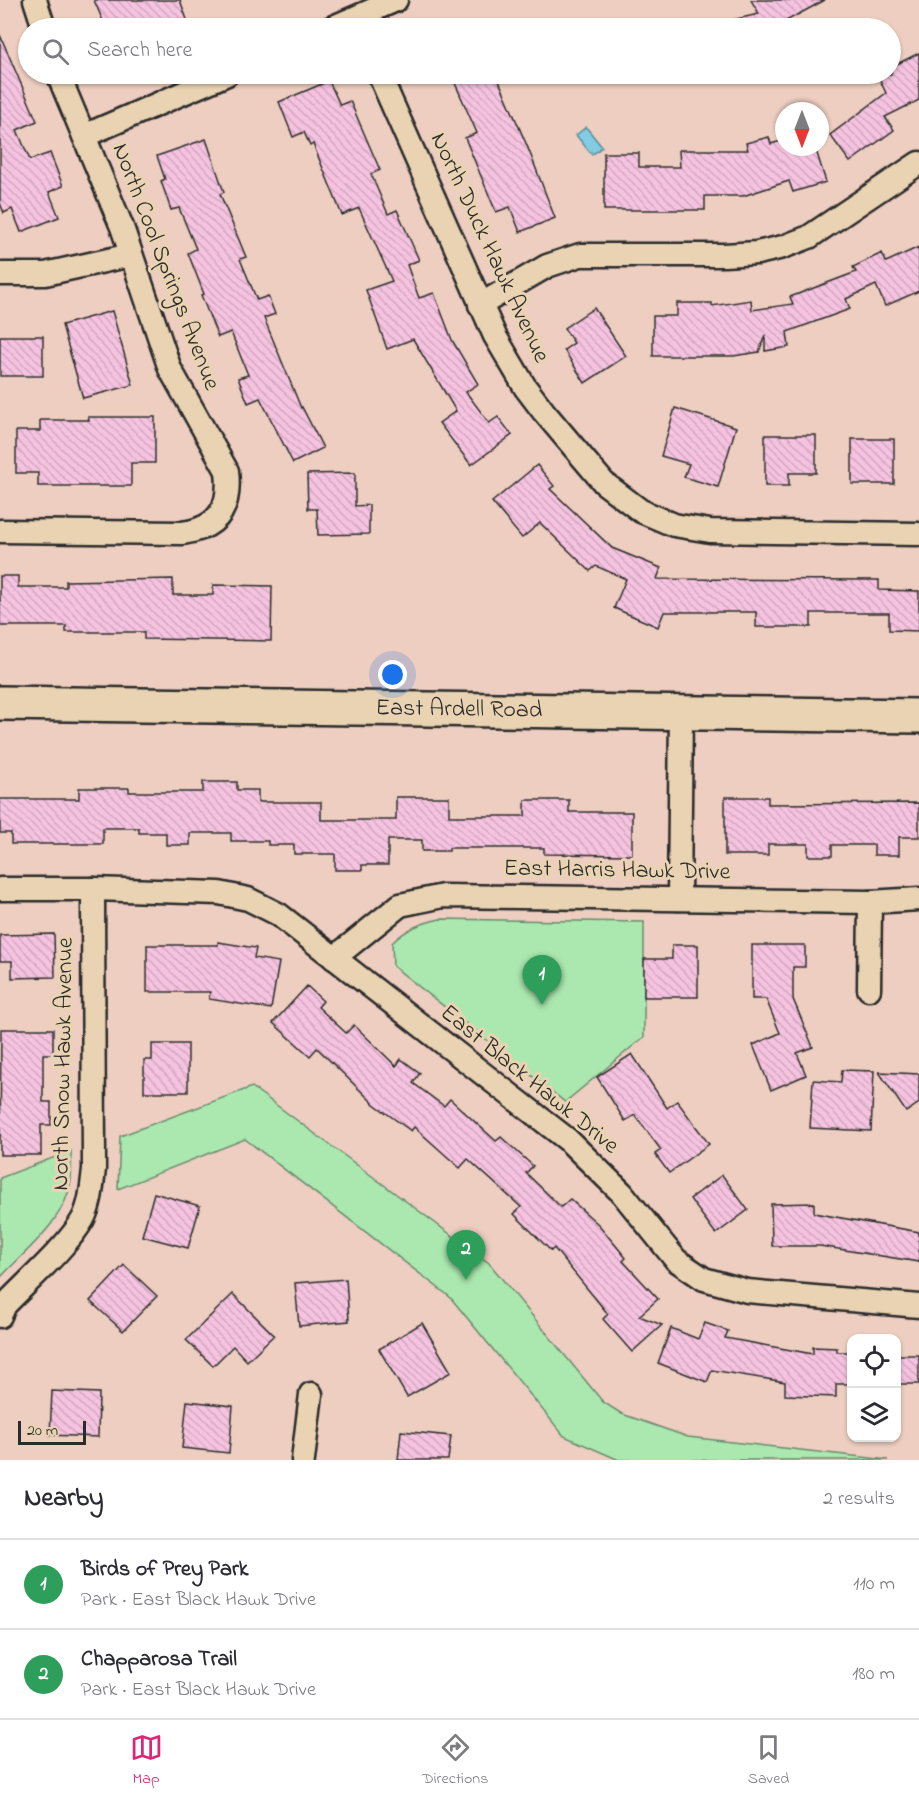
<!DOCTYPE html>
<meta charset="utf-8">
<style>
:root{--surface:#fff;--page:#f2f2f3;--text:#2b2b33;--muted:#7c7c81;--line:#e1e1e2;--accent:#db2777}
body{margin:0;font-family:"Indie Flower",sans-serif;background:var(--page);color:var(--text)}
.controls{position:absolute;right:18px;bottom:18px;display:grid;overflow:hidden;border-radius:12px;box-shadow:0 2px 4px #0004}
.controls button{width:54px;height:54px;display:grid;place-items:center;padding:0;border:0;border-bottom:2px solid var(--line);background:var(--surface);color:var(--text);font:30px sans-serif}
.compass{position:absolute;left:775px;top:102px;width:54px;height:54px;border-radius:50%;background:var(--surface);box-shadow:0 2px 4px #0004;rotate:180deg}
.scale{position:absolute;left:18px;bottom:15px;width:68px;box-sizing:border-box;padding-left:6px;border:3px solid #2b2b2b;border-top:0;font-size:16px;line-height:21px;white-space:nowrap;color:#2b2b2b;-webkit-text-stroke:4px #e9d3b2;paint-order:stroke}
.you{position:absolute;left:393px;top:675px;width:21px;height:21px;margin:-15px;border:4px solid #fff;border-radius:50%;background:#1a73e8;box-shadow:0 0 0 9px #1a73e833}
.badge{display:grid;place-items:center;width:39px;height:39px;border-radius:50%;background:var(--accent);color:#fff;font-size:20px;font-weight:700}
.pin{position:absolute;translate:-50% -50px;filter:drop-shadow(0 2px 3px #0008)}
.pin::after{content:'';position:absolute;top:32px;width:21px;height:18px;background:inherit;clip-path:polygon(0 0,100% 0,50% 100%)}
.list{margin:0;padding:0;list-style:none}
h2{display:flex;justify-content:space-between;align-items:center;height:78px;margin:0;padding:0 24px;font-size:26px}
h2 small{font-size:20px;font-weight:400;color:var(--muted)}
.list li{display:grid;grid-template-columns:39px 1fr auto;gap:18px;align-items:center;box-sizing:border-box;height:90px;padding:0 24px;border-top:2px solid var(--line)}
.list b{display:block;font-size:22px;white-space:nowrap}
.list p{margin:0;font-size:20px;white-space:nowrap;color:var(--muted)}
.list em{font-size:20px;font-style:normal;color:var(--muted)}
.icon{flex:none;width:33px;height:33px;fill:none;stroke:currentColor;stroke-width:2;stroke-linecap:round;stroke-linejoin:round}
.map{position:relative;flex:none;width:919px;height:1460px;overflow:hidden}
.search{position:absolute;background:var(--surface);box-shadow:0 2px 4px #0004;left:18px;right:18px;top:18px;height:66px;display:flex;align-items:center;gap:15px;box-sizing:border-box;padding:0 21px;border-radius:33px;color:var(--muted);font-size:22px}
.sheet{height:258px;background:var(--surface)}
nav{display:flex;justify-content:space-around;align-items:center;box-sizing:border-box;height:84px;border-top:2px solid var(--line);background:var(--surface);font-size:16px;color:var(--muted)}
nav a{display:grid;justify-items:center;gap:3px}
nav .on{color:var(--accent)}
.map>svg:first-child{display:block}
.park{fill:#aae8af;stroke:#6a8a6d;stroke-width:1.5}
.water{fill:url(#water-ripples);stroke:#5f8c99;stroke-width:1.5}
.building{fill:url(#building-back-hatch);stroke:#2b2b2b;stroke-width:1.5}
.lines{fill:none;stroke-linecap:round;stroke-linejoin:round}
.street-casing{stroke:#2b2b2b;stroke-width:27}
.secondary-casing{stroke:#2b2b2b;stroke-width:38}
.street{stroke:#e9d3b2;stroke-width:22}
.secondary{stroke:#e9d3b2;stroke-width:33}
.labels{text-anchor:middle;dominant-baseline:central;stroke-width:6;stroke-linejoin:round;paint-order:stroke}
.street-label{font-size:24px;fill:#2b2b2b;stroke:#e9d3b2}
</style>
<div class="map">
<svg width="919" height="1460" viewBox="0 0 919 1460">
<defs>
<pattern id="water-ripples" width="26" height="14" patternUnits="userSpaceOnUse" patternTransform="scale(1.5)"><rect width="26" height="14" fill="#82cce3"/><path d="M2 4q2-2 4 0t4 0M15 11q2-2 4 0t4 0" fill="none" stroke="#70afc3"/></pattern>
<pattern id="building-back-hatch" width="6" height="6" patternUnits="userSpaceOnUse" patternTransform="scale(1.5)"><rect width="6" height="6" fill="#f5c2df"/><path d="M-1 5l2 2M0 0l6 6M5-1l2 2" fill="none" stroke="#d2a7c0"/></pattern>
</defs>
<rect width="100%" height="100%" fill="#edcec0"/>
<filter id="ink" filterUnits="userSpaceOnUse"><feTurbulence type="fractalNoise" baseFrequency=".0167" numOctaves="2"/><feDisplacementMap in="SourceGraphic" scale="12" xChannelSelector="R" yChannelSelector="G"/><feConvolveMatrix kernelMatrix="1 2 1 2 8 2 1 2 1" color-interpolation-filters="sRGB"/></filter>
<g filter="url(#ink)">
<!-- park -->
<g class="park">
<path d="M440,919L644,922V1037L565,1102L393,966L392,943C406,929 421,923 440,919Z"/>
<polygon points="252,1087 489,1263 603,1402 622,1414 688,1437 888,1460 619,1460 564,1436 450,1297 245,1139 118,1189 120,1136"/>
<path d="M71,1151C71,1160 72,1171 71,1180C66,1220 26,1250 0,1278V1178Z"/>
</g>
<!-- water -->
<polygon class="water" points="586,127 602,147 592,155 576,135"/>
<!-- building -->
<g class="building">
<polygon points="94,0 180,0 190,28 106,28"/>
<polygon points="751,0 825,0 773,28 728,28 727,21 759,14"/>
<polygon points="0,35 37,121 17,130 30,160 50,153 63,186 49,192 59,217 21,232 12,209 4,213 0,203"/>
<polygon points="919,53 919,100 885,117 894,130 850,162 830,135 886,93 877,74 891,74 891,67"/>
<polygon points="451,74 496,74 528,148 555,218 520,232 510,207 496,212 465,138 477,133"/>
<polygon points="329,81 340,105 350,101 380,170 371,174 388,214 397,210 419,260 407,265 419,298 434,293 452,340 478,384 466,392 489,423 498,417 512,435 471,465 439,423 456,411 413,339 387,349 366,290 392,281 359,208 342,215 313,144 310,146 304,132 293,137 279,102"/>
<polygon points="769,137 771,144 784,140 784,147 815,147 826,182 793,192 789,181 743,196 705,196 705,210 604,210 604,153 639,153 639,167 680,167 679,150 748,150 746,143"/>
<polygon points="206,139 224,192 220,194 246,257 240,259 257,300 268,296 275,314 264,318 301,408 302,407 323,448 293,463 260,398 248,403 238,378 248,375 231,332 218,337 201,295 204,294 188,253 196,249 179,208 171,210 161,181 165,179 157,156"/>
<polygon points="919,247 919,291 885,306 876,285 846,299 850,309 787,332 789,347 765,351 765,335 759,352 733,356 653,356 653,316 677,316 677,303 712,303 712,306 751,300 752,310 793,304 790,297 856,272 853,267 882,253 886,262"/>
<polygon points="594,308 626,356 585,383 564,350 574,343 564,328"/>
<polygon points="112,311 133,385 83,398 62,325"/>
<rect x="0" y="336" width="43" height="40"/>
<polygon points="675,408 736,427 718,487 684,477 689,464 661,456"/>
<polygon points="88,417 155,417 155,463 131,463 131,486 38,486 38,473 16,473 16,431 40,431 40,420 89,420"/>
<polygon points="765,435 816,435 816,473 789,473 789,486 765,486"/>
<rect x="852" y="439" width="42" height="45"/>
<polygon points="537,465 554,486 550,489 612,548 661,568 657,579 879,580 879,590 919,591 919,631 889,630 889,613 811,613 811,627 756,627 756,612 664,612 658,627 614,608 626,579 596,566 590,571 540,523 522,538 492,502"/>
<polygon points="355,473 355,506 369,505 369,534 318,535 317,509 308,509 307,474"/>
<polygon points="0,576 18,576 18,587 66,587 66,581 173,579 173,595 213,595 213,585 272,586 271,641 144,639 144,632 66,632 66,626 0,626"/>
<polygon points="203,782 237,782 237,790 258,790 258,802 321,802 321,820 396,820 396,797 449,797 449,816 525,816 525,800 569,800 569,812 632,812 632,855 544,854 544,848 449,848 449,851 422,851 422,840 388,840 388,865 362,865 362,870 335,870 335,854 294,854 294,845 268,845 268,841 231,841 231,833 190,833 190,845 166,845 166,833 139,833 139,828 103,828 103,844 11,844 11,833 0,833 0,799 79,799 79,788 129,788 129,792 203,792"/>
<polygon points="725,797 768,797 768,804 919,803 919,837 899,837 899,855 874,855 874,845 832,845 832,856 808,856 808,844 768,844 768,855 725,855"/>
<polygon points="54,934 55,977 12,978 12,961 0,961 0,935"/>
<polygon points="218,942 256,948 254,958 279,962 271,1009 209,999 210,992 147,992 147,945 218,945"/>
<polygon points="672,945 698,945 698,997 644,997 644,959 672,959"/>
<polygon points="752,945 805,945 805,967 793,967 793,999 813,1047 797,1053 806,1075 771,1090 753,1045 780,1033 766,999 752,999"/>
<polygon points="307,986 323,1001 318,1007 346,1033 354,1025 396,1066 401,1059 420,1073 413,1083 444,1106 450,1099 496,1141 501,1137 533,1166 526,1173 561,1207 570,1199 599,1225 626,1258 623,1261 658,1299 639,1316 662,1325 632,1352 603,1319 608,1314 554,1248 551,1251 514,1214 521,1207 468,1159 460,1168 414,1127 411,1131 374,1104 317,1048 310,1056 273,1023"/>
<polygon points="1,1029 53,1029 53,1054 43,1054 43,1102 51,1102 51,1125 41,1125 41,1155 0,1155"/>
<polygon points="152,1044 188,1044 188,1092 144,1092 144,1060 152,1060"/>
<polygon points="632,1054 667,1108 677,1101 709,1144 669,1173 655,1154 661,1150 635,1115 625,1121 597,1077"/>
<polygon points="842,1070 874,1071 871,1131 810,1128 813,1080 841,1082"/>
<polygon points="879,1072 919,1074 919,1103 906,1112"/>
<polygon points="722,1175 748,1210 716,1234 690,1199"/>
<polygon points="154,1193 200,1206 188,1248 142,1236"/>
<polygon points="814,1203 814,1213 919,1232 919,1262 820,1246 772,1246 771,1204"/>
<polygon points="124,1265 157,1296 123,1331 90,1301"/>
<polygon points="346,1279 349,1321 299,1326 295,1283"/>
<polygon points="233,1294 274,1335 247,1361 233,1346 213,1366 186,1340"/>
<polygon points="422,1323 451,1372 407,1397 379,1349"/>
<polygon points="705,1323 728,1331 725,1338 813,1354 813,1347 837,1348 837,1352 852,1352 852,1384 836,1384 836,1397 785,1395 785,1382 712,1370 707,1382 658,1363 671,1328 698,1339"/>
<rect x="897" y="1355" width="22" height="29"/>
<polygon points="52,1391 99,1393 98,1437 50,1435"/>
<polygon points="187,1401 233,1406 229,1453 182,1448"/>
<polygon points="401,1431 451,1436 448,1460 398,1460"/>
</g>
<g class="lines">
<!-- street casing -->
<g class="street-casing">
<g id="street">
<polyline points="35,0 44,28"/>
<polyline points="331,28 396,0"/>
<polyline points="379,74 495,336 525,387 544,412 604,483 641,511 674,525 710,531 919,534"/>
<polyline points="84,136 227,74"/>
<polyline points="0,274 45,274 131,255"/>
<polyline points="480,305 547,266 580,255 724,255 757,253 783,247 809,237 919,163"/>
<path d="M0,531L182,533C220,528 231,506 227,471L170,369L122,227L58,74"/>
<polyline points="0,889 93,889 219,893 248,899 278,914 568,1140 622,1193 676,1260 704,1279 747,1291 919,1306"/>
<polyline points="679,899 681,712"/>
<polyline points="334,958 400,905 443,896 870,902 919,899"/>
<polyline points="869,989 870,902"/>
<path d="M0,1316L5,1305C28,1281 68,1246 83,1219C91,1204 92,1185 94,1169L93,889"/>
<polyline points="303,1460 311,1394"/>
</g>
</g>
<!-- secondary casing -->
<g class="secondary-casing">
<g id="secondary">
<path id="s1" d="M0,703L919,716"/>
</g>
</g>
<!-- street -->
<use href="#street" class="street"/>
<!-- secondary -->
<use href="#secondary" class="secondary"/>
</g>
</g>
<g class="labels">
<!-- street labels -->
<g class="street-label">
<text transform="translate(489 248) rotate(65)">North Duck Hawk Avenue</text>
<text transform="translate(165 267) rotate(69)">North Cool Springs Avenue</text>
<text stroke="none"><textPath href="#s1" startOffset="459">East Ardell Road</textPath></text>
<text transform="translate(617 871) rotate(1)">East Harris Hawk Drive</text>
<text transform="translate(64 1064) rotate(-89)">North Snow Hawk Avenue</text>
<text transform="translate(529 1080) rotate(39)">East Black Hawk Drive</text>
</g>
</g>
</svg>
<div class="controls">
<button><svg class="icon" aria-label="locate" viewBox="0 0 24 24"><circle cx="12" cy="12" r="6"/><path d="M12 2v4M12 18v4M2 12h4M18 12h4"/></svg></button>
<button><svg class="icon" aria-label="layers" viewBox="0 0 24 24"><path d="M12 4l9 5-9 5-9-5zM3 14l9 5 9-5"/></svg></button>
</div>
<svg class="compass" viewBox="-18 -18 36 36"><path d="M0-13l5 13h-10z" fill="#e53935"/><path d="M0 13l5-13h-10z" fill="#7c7c81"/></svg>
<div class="scale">20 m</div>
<div class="you"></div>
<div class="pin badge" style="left:542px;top:1005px;background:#2e9e5b">1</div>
<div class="pin badge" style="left:466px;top:1280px;background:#2e9e5b">2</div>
<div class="search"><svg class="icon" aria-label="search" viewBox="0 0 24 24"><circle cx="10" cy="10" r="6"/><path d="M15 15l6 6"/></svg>Search here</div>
</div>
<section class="sheet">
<h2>Nearby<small>2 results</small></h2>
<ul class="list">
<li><span class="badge" style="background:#2e9e5b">1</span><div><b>Birds of Prey Park</b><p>Park · East Black Hawk Drive</p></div><em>110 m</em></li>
<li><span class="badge" style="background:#2e9e5b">2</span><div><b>Chapparosa Trail</b><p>Park · East Black Hawk Drive</p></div><em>180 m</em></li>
</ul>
</section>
<nav>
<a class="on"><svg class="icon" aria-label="map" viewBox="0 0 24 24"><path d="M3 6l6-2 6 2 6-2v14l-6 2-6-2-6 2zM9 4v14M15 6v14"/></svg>Map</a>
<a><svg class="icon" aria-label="directions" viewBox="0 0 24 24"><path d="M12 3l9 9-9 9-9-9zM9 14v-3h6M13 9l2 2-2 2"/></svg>Directions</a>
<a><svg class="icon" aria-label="saved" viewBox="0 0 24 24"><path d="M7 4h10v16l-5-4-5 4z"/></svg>Saved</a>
</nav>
